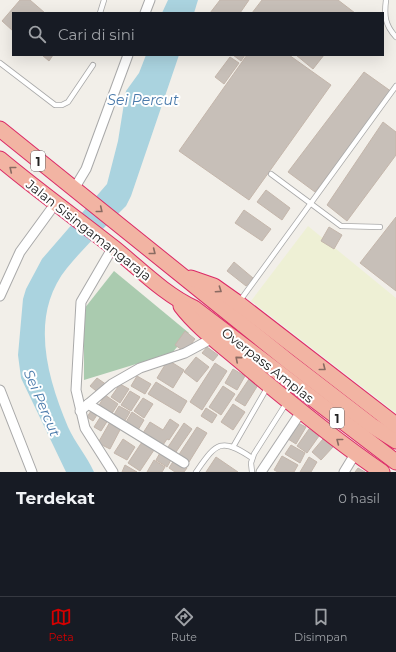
<!DOCTYPE html>
<html lang="id">
<style>
:root{--surface:#171b24;--page:#242831;--text:#f1f3f6;--muted:#9ea1a6;--line:#363941;--accent:#d40000}
body{margin:0;font-family:Montserrat,sans-serif;background:var(--page);color:var(--text)}
.list{margin:0;padding:0;list-style:none}
h2{display:flex;justify-content:space-between;align-items:center;height:52px;margin:0;padding:0 16px;font-size:17px}
h2 small{font-size:13px;font-weight:400;color:var(--muted)}
.icon{flex:none;width:22px;height:22px;fill:none;stroke:currentColor;stroke-width:2;stroke-linecap:round;stroke-linejoin:round}
.map{position:relative;flex:none;width:396px;height:472px;overflow:hidden}
.search{position:absolute;background:var(--surface);box-shadow:0 4px 16px #0002;left:12px;right:12px;top:12px;height:44px;display:flex;align-items:center;gap:10px;box-sizing:border-box;padding:0 14px;border-radius:0px;color:var(--muted);font-size:15px}
.sheet{height:124px;background:var(--surface)}
nav{display:flex;justify-content:space-around;align-items:center;box-sizing:border-box;height:56px;border-top:1px solid var(--line);background:var(--surface);font-size:11px;color:var(--muted)}
nav a{display:grid;justify-items:center;gap:2px}
nav .on{color:var(--accent)}
.map>svg:first-child{display:block}
.farmland{fill:#eef0d5}
.cemetery{fill:#aacbaf}
.water{fill:#aad3df}
.building{fill:#c7bfb8;stroke:#c4b6ab}
.lines{fill:none;stroke-linecap:round;stroke-linejoin:round}
.service-casing{stroke:#a9a9a9;stroke-width:6}
.minor-casing{stroke:#a9a9a9;stroke-width:11}
.trunk-casing{stroke:#dc2a67;stroke-width:17}
.service{stroke:#fff;stroke-width:4.5}
.minor{stroke:#fff;stroke-width:9}
.trunk{stroke:#f2b4a3;stroke-width:15}
.oneway{stroke:#8a6b62}
.labels{text-anchor:middle;dominant-baseline:central;stroke-width:4;stroke-linejoin:round;paint-order:stroke}
.shield{fill:#fff;stroke:#646464;stroke-width:1}
.shield-label{font-size:12px;font-weight:bold;fill:#222}
.street-label{font-size:13px;fill:#222;stroke:#fff}
.water-label{font-size:14px;font-style:italic;fill:#4a7aab;stroke:#fff}
</style>
<div class="map">
<svg width="396" height="472" viewBox="0 0 396 472">
<rect width="100%" height="100%" fill="#f2efe9"/>
<!-- farmland -->
<polygon class="farmland" points="308,226 396,298 396,413 251,301"/>
<!-- cemetery -->
<polygon class="cemetery" points="114,271 189,333 172,353 84,380 84,309"/>
<!-- water -->
<g class="water">
<polygon points="168,0 198,0 194,13 162,13"/>
<path d="M146,55H179L131,196L126,206C106,226 85,246 67,268C29,315 47,377 68,427C75,443 87,456 94,472H66L21,378L18,355L23,299L26,289L42,259L107,184L118,141L126,91L139,73Z"/>
</g>
<!-- building -->
<g class="building">
<polygon points="20,0 30,0 45,13 13,13 13,31 2,21"/>
<polygon points="220,0 249,0 240,13 210,13"/>
<polygon points="262,0 338,0 355,13 252,13"/>
<polygon points="42,55 53,55 49,61"/>
<polygon points="233,55 245,55 241,61"/>
<polygon points="247,55 289,55 331,85 249,200 179,151"/>
<polygon points="296,55 324,55 313,69"/>
<polygon points="230,57 239,63 224,84 215,77"/>
<polygon points="364,72 392,92 315,192 288,172"/>
<polygon points="383,122 396,132 396,155 347,221 327,205"/>
<polygon points="266,190 290,208 282,220 257,202"/>
<polygon points="244,210 271,229 262,241 235,223"/>
<polygon points="396,217 396,291 360,263"/>
<polygon points="329,227 342,235 334,249 321,241"/>
<polygon points="234,262 253,278 246,286 227,271"/>
<polygon points="185,331 195,339 185,352 175,345"/>
<polygon points="207,347 218,355 213,361 202,353"/>
<polygon points="196,357 209,367 197,382 184,372"/>
<polygon points="168,360 184,370 173,388 157,378"/>
<polygon points="215,363 227,371 202,410 190,402"/>
<polygon points="233,369 245,376 237,390 225,383"/>
<polygon points="137,376 151,384 145,394 131,386"/>
<polygon points="97,378 107,385 100,394 90,386"/>
<polygon points="249,379 258,385 245,406 235,400"/>
<polygon points="156,382 187,401 180,413 148,394"/>
<polygon points="120,384 129,389 120,403 111,397"/>
<polygon points="223,386 235,394 221,415 209,407"/>
<polygon points="130,391 140,397 131,411 121,405"/>
<polygon points="105,395 118,404 111,415 98,407"/>
<polygon points="143,398 153,404 144,418 134,411"/>
<polygon points="233,404 245,412 233,430 221,422"/>
<polygon points="119,406 130,412 123,424 112,418"/>
<polygon points="206,408 217,415 212,423 201,416"/>
<polygon points="91,411 97,415 93,421 87,417"/>
<polygon points="132,412 144,420 138,430 126,422"/>
<polygon points="101,416 108,420 101,431 94,427"/>
<polygon points="170,419 179,425 169,440 167,439 163,445 143,433 150,422 163,430"/>
<polygon points="110,422 121,428 110,449 98,443"/>
<polygon points="184,423 192,429 176,452 168,447"/>
<polygon points="298,423 306,427 296,444 288,439"/>
<polygon points="197,427 207,433 189,462 178,456"/>
<polygon points="309,429 319,436 307,453 297,446"/>
<polygon points="123,439 135,447 127,460 114,453"/>
<polygon points="323,439 333,447 321,460 312,452"/>
<polygon points="142,442 154,450 140,471 128,463"/>
<polygon points="291,445 305,453 300,463 285,454"/>
<polygon points="161,451 172,458 167,467 156,460"/>
<polygon points="282,456 298,465 294,472 278,472 274,470"/>
<polygon points="216,457 238,472 206,472"/>
<polygon points="309,457 317,462 311,472 300,472"/>
<polygon points="154,460 165,467 162,472 147,472"/>
<polygon points="174,460 187,468 184,472 175,472 169,468"/>
<polygon points="125,465 137,472 122,472"/>
<polygon points="358,468 365,472 355,472"/>
</g>
<g class="lines">
<!-- service casing -->
<g class="service-casing">
<g id="service">
<path d="M386,0C384,16 385,25 396,37"/>
<polyline points="100,13 104,0"/>
<polyline points="0,63 55,105 62,105 68,102 93,65"/>
<polyline points="271,174 341,226 380,227"/>
<polyline points="239,302 396,86"/>
<polyline points="233,447 267,388"/>
<path d="M196,472C216,444 220,436 252,458"/>
<polyline points="252,472 251,463 254,454 287,402"/>
</g>
</g>
<!-- minor casing -->
<g class="minor-casing">
<g id="minor">
<polyline points="145,13 150,0"/>
<polyline points="74,189 86,169 128,55"/>
<polyline points="0,296 20,252 55,204"/>
<polyline points="0,390 32,472"/>
<polyline points="88,404 184,463"/>
<polyline points="80,411 112,384 140,368 185,353 213,338"/>
<polyline points="113,472 85,428 76,390 81,302 113,247"/>
<polyline points="261,472 301,412"/>
<polyline points="344,472 355,454"/>
</g>
</g>
<!-- trunk casing -->
<g class="trunk-casing">
<g id="trunk">
<polyline points="0,129 288,361 371,425 396,441"/>
<path d="M0,159C37,190 76,218 114,248C140,269 164,294 194,308L396,462"/>
<polyline points="191,278 214,286 238,303 396,425"/>
<path d="M181,306C197,327 219,343 239,360C285,399 332,438 382,472"/>
</g>
</g>
<!-- service -->
<use href="#service" class="service"/>
<!-- minor -->
<use href="#minor" class="minor"/>
<!-- trunk -->
<use href="#trunk" class="trunk"/>
</g>
<!-- one-way arrows -->
<defs><path id="oneway-chevron" d="M-2-3.5L2.5 0L-2 3.5" fill="none" stroke-width="1.6" stroke-linecap="round" stroke-linejoin="round"/></defs>
<g class="oneway">
<use href="#oneway-chevron" transform="translate(12 169) rotate(-141)"/>
<use href="#oneway-chevron" transform="translate(100 210) rotate(39)"/>
<use href="#oneway-chevron" transform="translate(153 252) rotate(38)"/>
<use href="#oneway-chevron" transform="translate(219 290) rotate(34)"/>
<use href="#oneway-chevron" transform="translate(238 359) rotate(-139)"/>
<use href="#oneway-chevron" transform="translate(323 368) rotate(38)"/>
<use href="#oneway-chevron" transform="translate(339 441) rotate(-142)"/>
</g>
<g class="labels">
<!-- shield labels -->
<g class="shield">
<rect x="31" y="151" width="14" height="20" rx="3"/>
<rect x="330" y="408" width="14" height="20" rx="3"/>
</g>
<g class="shield-label">
<text x="38" y="161">1</text>
<text x="337" y="418">1</text>
</g>
<!-- street labels -->
<g class="street-label">
<text transform="translate(89 230) rotate(38)">Jalan Sisingamangaraja</text>
<text transform="translate(268 365) rotate(38)">Overpass Amplas</text>
</g>
<!-- water labels -->
<g class="water-label">
<text x="143" y="100">Sei Percut</text>
<text transform="translate(42 403) rotate(67)">Sei Percut</text>
</g>
</g>
</svg>
<div class="search"><svg class="icon" aria-label="search" viewBox="0 0 24 24"><circle cx="10" cy="10" r="6"/><path d="M15 15l6 6"/></svg>Cari di sini</div>
</div>
<section class="sheet">
<h2>Terdekat<small>0 hasil</small></h2>
<ul class="list">
</ul>
</section>
<nav>
<a class="on"><svg class="icon" aria-label="map" viewBox="0 0 24 24"><path d="M3 6l6-2 6 2 6-2v14l-6 2-6-2-6 2zM9 4v14M15 6v14"/></svg>Peta</a>
<a><svg class="icon" aria-label="directions" viewBox="0 0 24 24"><path d="M12 3l9 9-9 9-9-9zM9 14v-3h6M13 9l2 2-2 2"/></svg>Rute</a>
<a><svg class="icon" aria-label="saved" viewBox="0 0 24 24"><path d="M7 4h10v16l-5-4-5 4z"/></svg>Disimpan</a>
</nav>
